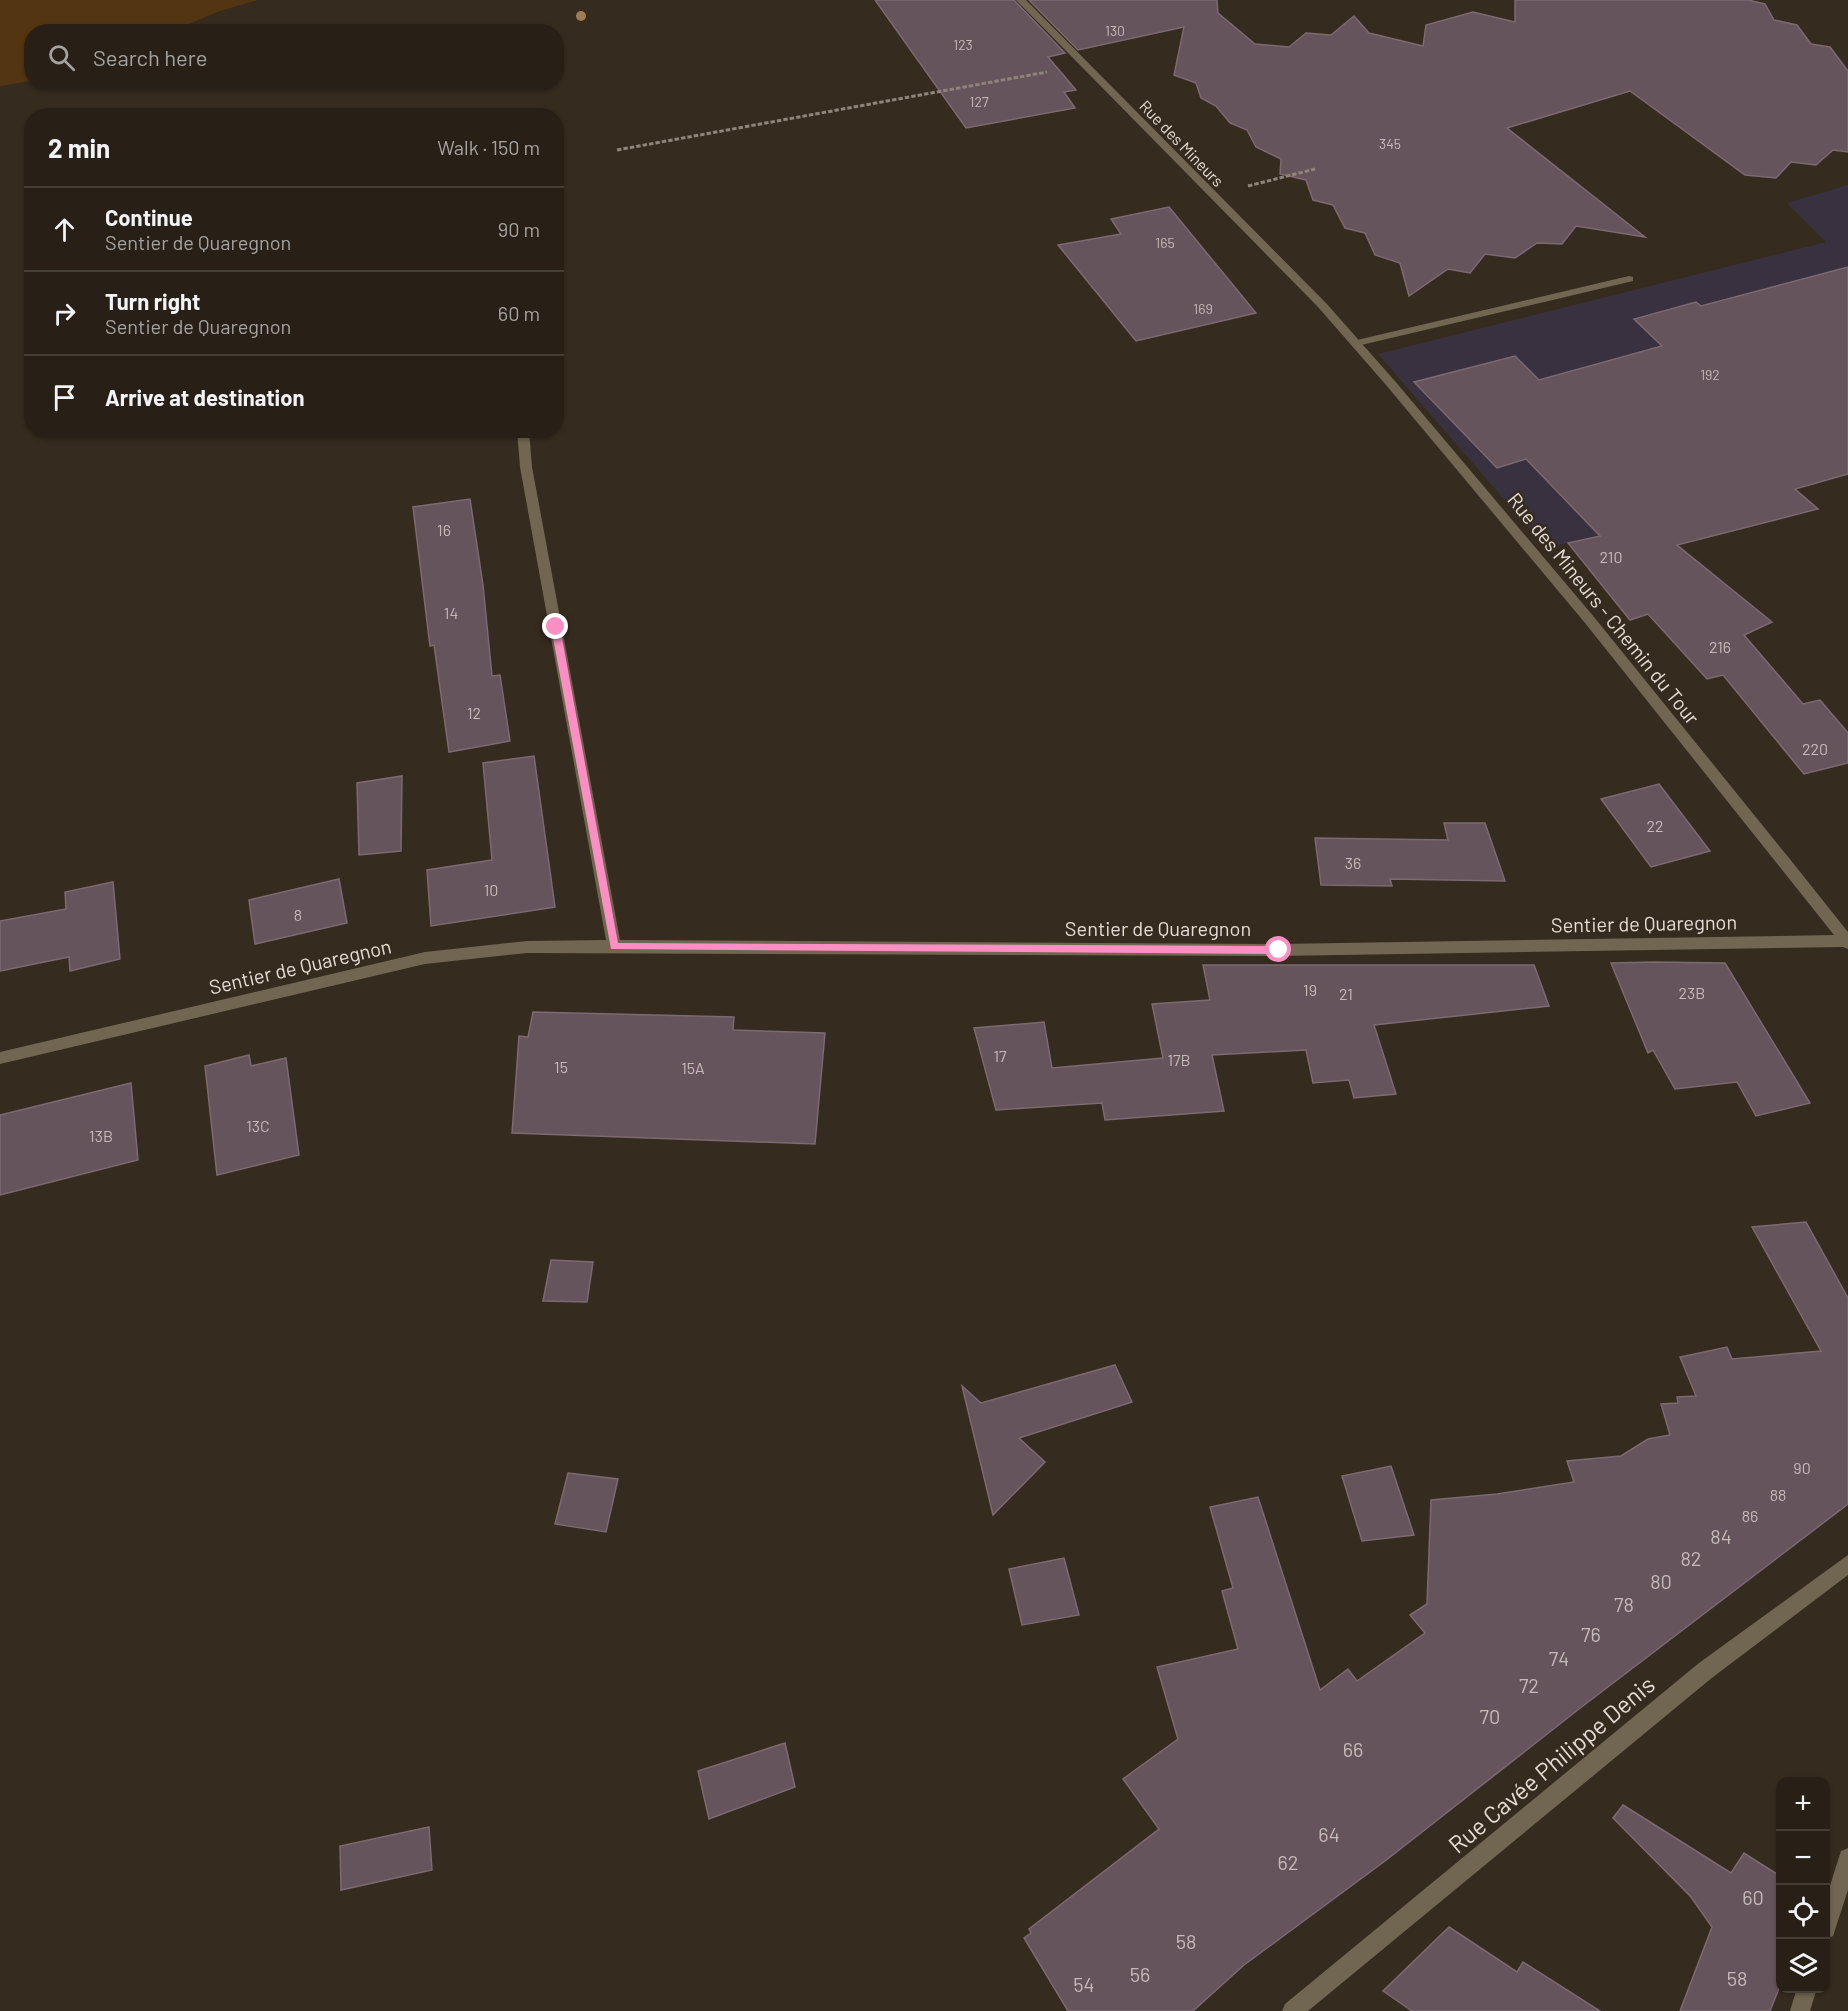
<!DOCTYPE html>
<meta charset="utf-8">
<style>
:root{--surface:#282017;--page:#342d24;--text:#f1f3f6;--muted:#a5a3a1;--line:#443e36}
body{margin:0;font-family:Barlow,sans-serif;background:var(--page);color:var(--text)}
.controls{position:absolute;right:18px;bottom:18px;display:grid;overflow:hidden;border-radius:12px;box-shadow:0 2px 4px #0004}
.controls button{width:54px;height:54px;display:grid;place-items:center;padding:0;border:0;border-bottom:2px solid var(--line);background:var(--surface);color:var(--text);font:30px sans-serif}
.stop{position:absolute;width:18px;height:18px;margin:-14px;border:4px solid #fb8fc4;border-radius:50%;background:#fff}
.stop.end{background:#fb8fc4;border-color:#fff;box-shadow:0 2px 6px #0008}
.list{margin:0;padding:0;list-style:none}
h2{display:flex;justify-content:space-between;align-items:center;height:78px;margin:0;padding:0 24px;font-size:26px}
h2 small{font-size:20px;font-weight:400;color:var(--muted)}
.list li{display:grid;grid-template-columns:39px 1fr auto;gap:18px;align-items:center;box-sizing:border-box;height:84px;padding:0 24px;border-top:2px solid var(--line)}
.list b{display:block;font-size:22px;white-space:nowrap}
.list p{margin:0;font-size:20px;white-space:nowrap;color:var(--muted)}
.list em{font-size:20px;font-style:normal;color:var(--muted)}
.icon{flex:none;width:33px;height:33px;fill:none;stroke:currentColor;stroke-width:2;stroke-linecap:round;stroke-linejoin:round}
.map{position:relative;flex:none;width:1848px;height:2011px;overflow:hidden}
.search{position:absolute;background:var(--surface);box-shadow:0 2px 4px #0004;left:24px;top:24px;width:540px;height:66px;display:flex;align-items:center;gap:15px;box-sizing:border-box;padding:0 21px;border-radius:24px;color:var(--muted);font-size:22px}
.panel{position:absolute;background:var(--surface);box-shadow:0 2px 4px #0004;left:24px;top:108px;width:540px;height:330px;border-radius:24px}
.map>svg:first-child{display:block}
.industrial{fill:#393040}
.green{fill:#533611}
.building{fill:#66545d;stroke:#7c6972;stroke-width:1.5}
.lines{fill:none;stroke-linecap:round;stroke-linejoin:round}
.path{stroke:#8d847a;stroke-width:3;stroke-dasharray:4.5 2;stroke-linecap:butt}
.lane{fill:#716651;fill-rule:evenodd}
.street{fill:#716651;fill-rule:evenodd}
.tree{fill:#9f7b52}
.route{fill:#fb8fc4}
.labels{text-anchor:middle;dominant-baseline:central;stroke-width:4.5;stroke-linejoin:round;paint-order:stroke}
.far-number-label{font-size:14px;fill:#c4bab7}
.far-street-label{font-size:16px;fill:#e4dcd5;stroke:#362b1f}
.number-label{font-size:16px;fill:#c4bab7}
.street-label{font-size:20px;fill:#e4dcd5;stroke:#362b1f}
.near-number-label{font-size:20px;fill:#c4bab7}
.near-street-label{font-size:24px;fill:#e4dcd5;stroke:#362b1f}
</style>
<div class="map">
<svg width="1848" height="2011" viewBox="0 0 1848 2011">
<rect width="100%" height="100%" fill="#362b1f"/>
<!-- industrial -->
<polygon class="industrial" points="1848,185 1848,472 1562,544 1548,550 1378,354 1826,242 1787,203"/>
<!-- green -->
<polygon class="green" points="0,0 258,0 220,11 171,31 32,32 31,81 0,86"/>
<!-- building -->
<g class="building">
<polygon points="875,0 1014,0 1065,53 1048,57 1076,90 1064,92 1075,108 966,128"/>
<polygon points="1029,0 1217,0 1218,13 1255,44 1289,47 1306,33 1331,35 1354,16 1369,33 1423,46 1426,25 1473,12 1515,22 1515,0 1748,0 1765,4 1774,20 1797,25 1811,44 1830,47 1848,71 1848,152 1833,150 1816,165 1791,162 1776,178 1745,175 1630,91 1507,128 1645,237 1576,226 1562,244 1537,243 1515,258 1485,254 1470,273 1448,269 1409,296 1400,263 1375,255 1365,233 1345,228 1333,205 1313,200 1306,180 1280,174 1281,159 1256,147 1247,130 1230,123 1216,106 1201,98 1196,83 1174,75 1184,27 1078,50"/>
<polygon points="1169,207 1256,313 1136,341 1058,245 1121,234 1111,219"/>
<polygon points="1848,267 1848,474 1795,489 1818,509 1677,545 1772,622 1744,635 1803,704 1820,700 1848,733 1848,763 1804,774 1723,675 1707,679 1648,614 1630,620 1568,543 1600,536 1526,459 1497,468 1414,382 1515,356 1539,380 1662,346 1634,319 1696,302 1701,306"/>
<polygon points="470,499 483,585 492,676 500,675 510,741 449,752 434,645 430,646 413,507"/>
<polygon points="534,756 555,907 431,926 427,870 492,860 483,763"/>
<polygon points="402,776 401,851 359,855 357,783"/>
<polygon points="1659,784 1710,851 1651,867 1601,799"/>
<polygon points="1444,823 1485,823 1505,881 1390,879 1392,886 1321,885 1315,838 1448,840"/>
<polygon points="339,879 347,923 255,944 249,900"/>
<polygon points="113,882 120,959 70,971 69,957 0,971 0,921 66,909 65,892"/>
<polygon points="1654,962 1725,963 1810,1103 1756,1116 1737,1082 1675,1089 1653,1050 1648,1053 1611,963"/>
<polygon points="1203,965 1534,965 1549,1006 1374,1025 1396,1094 1354,1098 1349,1080 1313,1083 1306,1050 1212,1055 1224,1111 1105,1120 1102,1103 996,1110 974,1028 1044,1022 1052,1068 1163,1058 1152,1004 1210,1000"/>
<polygon points="533,1012 734,1017 733,1030 825,1033 815,1144 512,1133 519,1036 528,1037"/>
<polygon points="249,1055 251,1066 286,1058 299,1155 217,1175 205,1066"/>
<polygon points="131,1083 138,1160 0,1195 0,1115"/>
<polygon points="1806,1222 1848,1298 1848,1504 1579,1709 1385,1861 1244,1965 1193,2011 1068,2011 1024,1938 1031,1933 1029,1929 1159,1829 1123,1779 1178,1739 1157,1667 1238,1649 1222,1591 1233,1588 1210,1507 1258,1497 1320,1690 1348,1669 1357,1681 1425,1633 1410,1615 1427,1604 1431,1500 1497,1494 1574,1482 1567,1461 1621,1456 1648,1439 1670,1435 1661,1404 1678,1403 1677,1397 1696,1396 1680,1357 1727,1347 1732,1359 1821,1351 1752,1227"/>
<polygon points="551,1260 593,1262 587,1302 543,1301"/>
<polygon points="1115,1365 1132,1402 1019,1438 1045,1462 993,1515 962,1386 981,1403"/>
<polygon points="1391,1466 1414,1535 1362,1541 1342,1476"/>
<polygon points="568,1473 618,1479 606,1532 555,1524"/>
<polygon points="1064,1558 1079,1615 1022,1625 1009,1569"/>
<polygon points="785,1743 795,1787 709,1819 698,1771"/>
<polygon points="1623,1805 1731,1873 1744,1853 1780,1876 1780,1986 1770,2011 1680,2011 1712,1927 1691,1897 1613,1818"/>
<polygon points="429,1827 432,1870 341,1890 340,1846"/>
<polygon points="1449,1927 1517,1972 1523,1962 1600,2011 1412,2011 1383,1991"/>
</g>
<g class="lines">
<!-- path -->
<g class="path">
<polyline points="617,150 1047,72"/>
<polyline points="1248,186 1315,169"/>
</g>
<!-- lane -->
<polygon class="lane" points="1629,276 1633,277 1633,281 1357,346 1351,343 1357,340"/>
<!-- street -->
<g class="street">
<polygon points="1016,0 1026,0 1326,303 1394,380 1594,617 1789,858 1848,932 1848,949 1843,947 1279,956 527,953 425,964 0,1064 0,1052 425,952 527,941 606,940 520,467 517,430 529,430 532,467 620,940 1279,944 1834,935 1585,623 1386,385 1318,307"/>
<polygon points="1848,1555 1848,1575 1713,1677 1308,2011 1282,2011 1285,2004 1699,1663"/>
<polygon points="1848,1848 1848,1890 1833,1936 1826,1939 1826,1898 1841,1851"/>
<polygon points="1797,1988 1817,1988 1810,2011 1790,2011"/>
</g>
</g>
<!-- trees -->
<circle class="tree" cx="581" cy="16" r="5"/>
<!-- route -->
<polygon class="route" points="556,624 560,627 618,943 1279,946 1284,950 1279,954 611,949 551,627"/>
<g class="labels">
<!-- far-number labels -->
<g class="far-number-label">
<text x="1115" y="30">130</text>
<text x="963" y="44">123</text>
<text x="979" y="101">127</text>
<text x="1390" y="143">345</text>
<text x="1165" y="242">165</text>
<text x="1203" y="308">169</text>
<text x="1710" y="374">192</text>
</g>
<!-- far-street labels -->
<g class="far-street-label">
<text transform="translate(1182 143) rotate(46)">Rue des Mineurs</text>
</g>
<!-- number labels -->
<g class="number-label">
<text x="444" y="529">16</text>
<text x="1611" y="556">210</text>
<text x="451" y="612">14</text>
<text x="1720" y="646">216</text>
<text x="474" y="712">12</text>
<text x="1815" y="748">220</text>
<text x="1655" y="825">22</text>
<text x="1353" y="862">36</text>
<text x="491" y="889">10</text>
<text x="298" y="914">8</text>
<text x="1310" y="989">19</text>
<text x="1692" y="992">23B</text>
<text x="1346" y="993">21</text>
<text x="1000" y="1055">17</text>
<text x="1179" y="1059">17B</text>
<text x="561" y="1066">15</text>
<text x="693" y="1067">15A</text>
<text x="258" y="1125">13C</text>
<text x="101" y="1135">13B</text>
<text x="1802" y="1467">90</text>
<text x="1778" y="1494">88</text>
<text x="1750" y="1515">86</text>
</g>
<!-- street labels -->
<g class="street-label">
<text transform="translate(1604 608) rotate(51)">Rue des Mineurs - Chemin du Tour</text>
<text transform="translate(1644 923) rotate(-1)">Sentier de Quaregnon</text>
<text x="1158" y="928">Sentier de Quaregnon</text>
<text transform="translate(300 966) rotate(-13)">Sentier de Quaregnon</text>
</g>
<!-- near-number labels -->
<g class="near-number-label">
<text x="1721" y="1536">84</text>
<text x="1691" y="1558">82</text>
<text x="1661" y="1581">80</text>
<text x="1624" y="1604">78</text>
<text x="1591" y="1634">76</text>
<text x="1559" y="1658">74</text>
<text x="1529" y="1685">72</text>
<text x="1490" y="1716">70</text>
<text x="1353" y="1749">66</text>
<text x="1329" y="1834">64</text>
<text x="1288" y="1862">62</text>
<text x="1753" y="1897">60</text>
<text x="1186" y="1941">58</text>
<text x="1140" y="1974">56</text>
<text x="1737" y="1978">58</text>
<text x="1084" y="1984">54</text>
</g>
<!-- near-street labels -->
<g class="near-street-label">
<text transform="translate(1551 1764) rotate(-40)">Rue Cavée Philippe Denis</text>
</g>
</g>
</svg>
<div class="controls">
<button>+</button>
<button>−</button>
<button><svg class="icon" aria-label="locate" viewBox="0 0 24 24"><circle cx="12" cy="12" r="6"/><path d="M12 2v4M12 18v4M2 12h4M18 12h4"/></svg></button>
<button><svg class="icon" aria-label="layers" viewBox="0 0 24 24"><path d="M12 4l9 5-9 5-9-5zM3 14l9 5 9-5"/></svg></button>
</div>
<div class="stop" style="left:1279px;top:950px"></div>
<div class="stop end" style="left:556px;top:627px"></div>
<div class="search"><svg class="icon" aria-label="search" viewBox="0 0 24 24"><circle cx="10" cy="10" r="6"/><path d="M15 15l6 6"/></svg>Search here</div>
<section class="panel">
<h2>2 min<small>Walk · 150 m</small></h2>
<ul class="list">
<li><svg class="icon" aria-label="ahead" viewBox="0 0 24 24"><path d="M12 20V5M6 11l6-6 6 6"/></svg><div><b>Continue</b><p>Sentier de Quaregnon</p></div><em>90 m</em></li>
<li><svg class="icon" aria-label="right" viewBox="0 0 24 24"><path d="M7 20v-9h11M14 6l5 5-5 5"/></svg><div><b>Turn right</b><p>Sentier de Quaregnon</p></div><em>60 m</em></li>
<li><svg class="icon" aria-label="arrive" viewBox="0 0 24 24"><path d="M6 21V4h12l-3 4 3 4H6"/></svg><div><b>Arrive at destination</b></div></li>
</ul>
</section>
</div>
